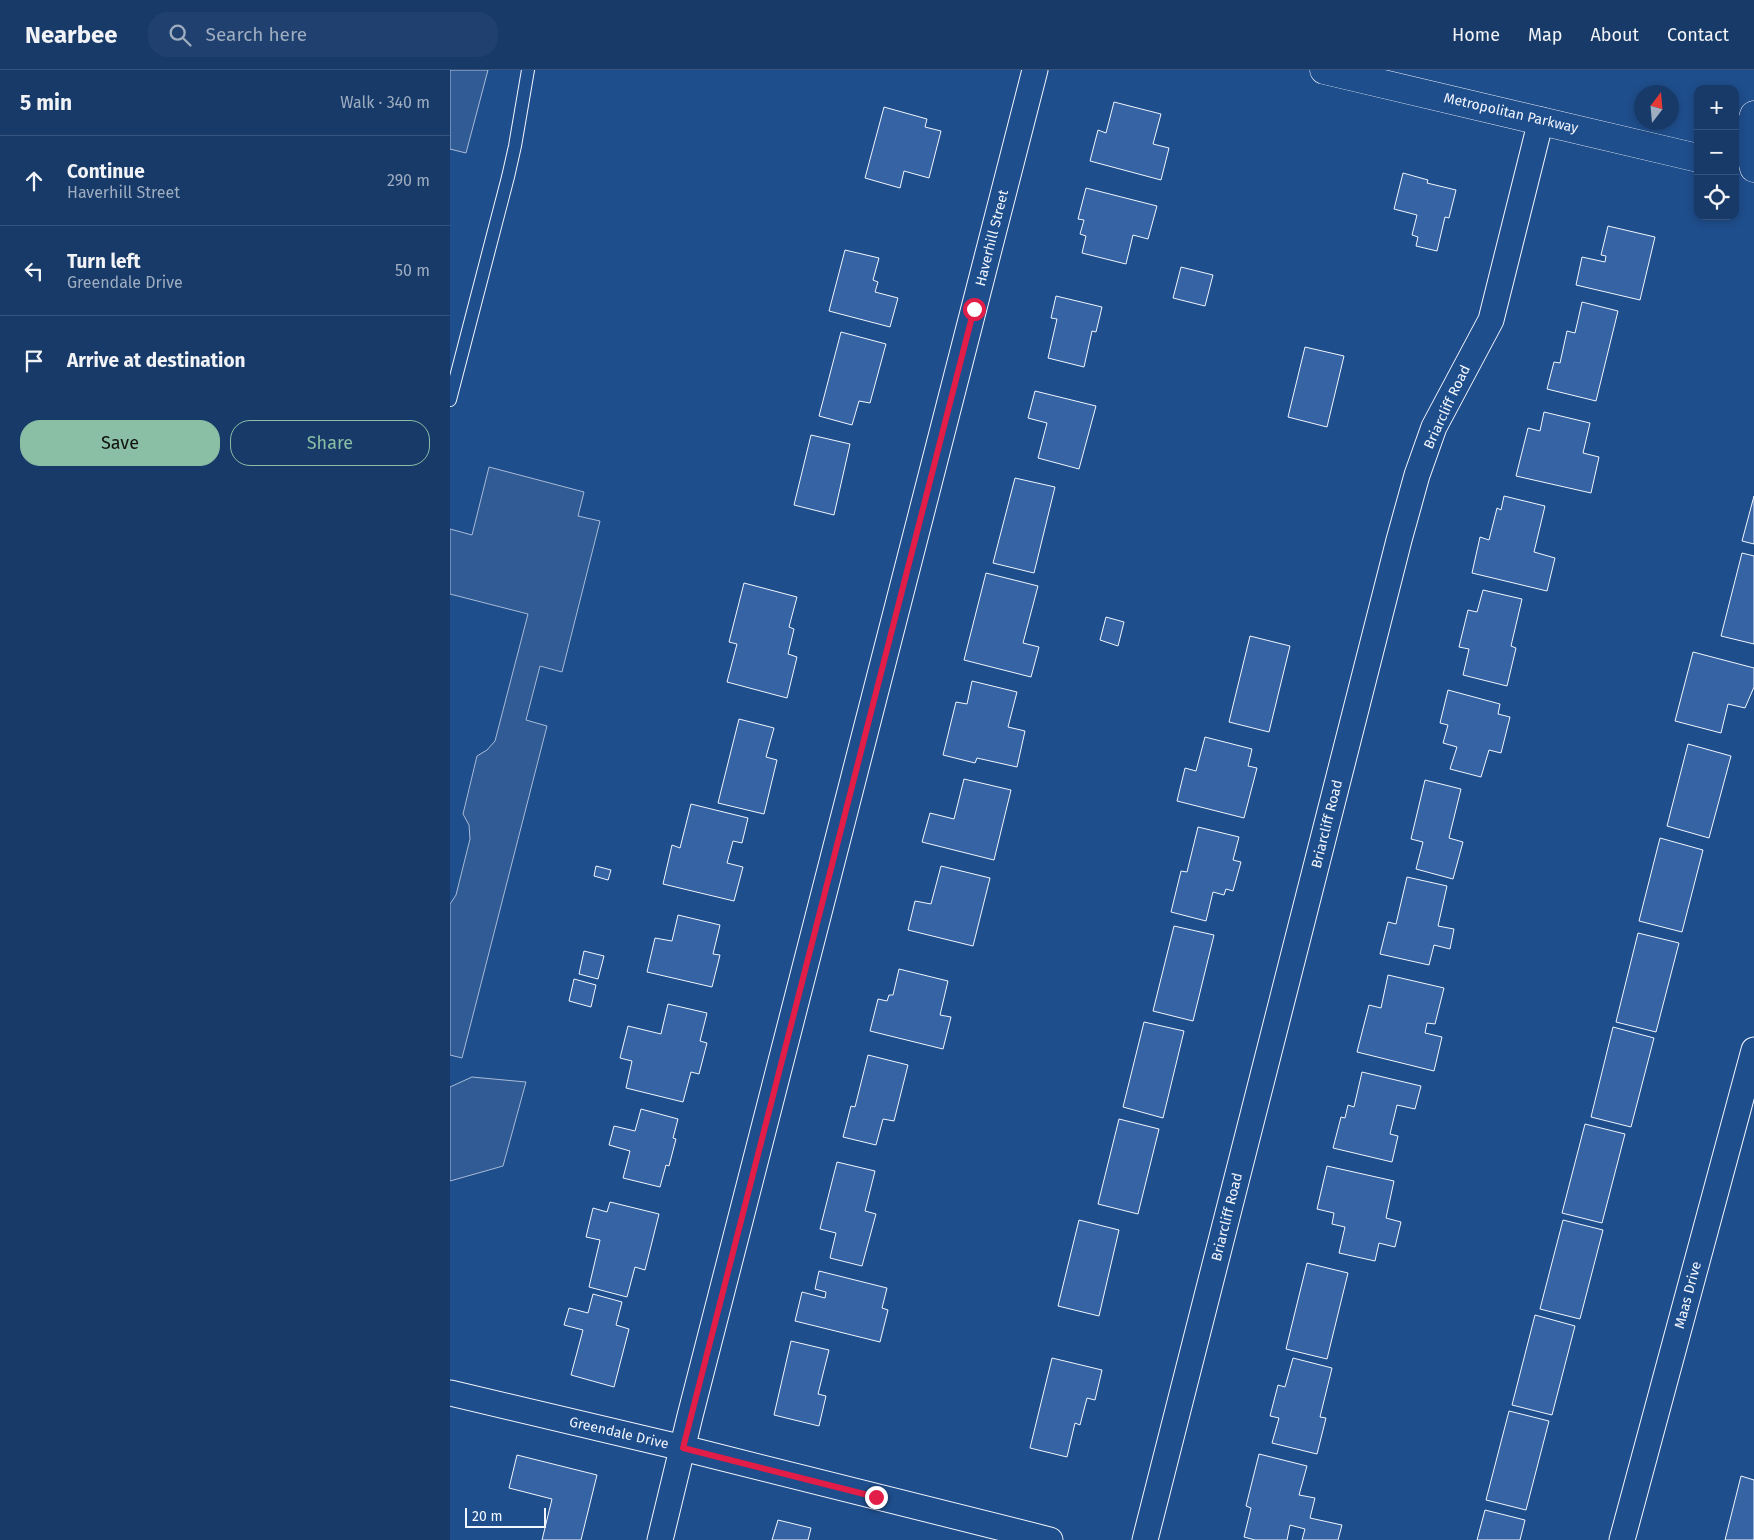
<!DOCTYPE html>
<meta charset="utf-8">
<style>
:root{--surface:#173a69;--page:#20416f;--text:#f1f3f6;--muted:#9eadc0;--line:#36547d;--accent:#8abfa5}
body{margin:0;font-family:"Fira Sans",sans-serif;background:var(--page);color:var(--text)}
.controls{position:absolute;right:15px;top:15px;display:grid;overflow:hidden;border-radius:10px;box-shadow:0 2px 8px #0003}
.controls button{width:45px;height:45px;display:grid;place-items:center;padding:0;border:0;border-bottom:1px solid var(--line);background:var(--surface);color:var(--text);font:25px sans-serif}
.compass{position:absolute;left:1184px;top:15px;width:45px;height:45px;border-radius:50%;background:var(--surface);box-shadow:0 2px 8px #0003;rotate:16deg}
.scale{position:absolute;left:15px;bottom:12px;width:81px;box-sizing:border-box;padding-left:5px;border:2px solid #f2f6ff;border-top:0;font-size:14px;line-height:18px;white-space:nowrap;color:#f2f6ff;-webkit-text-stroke:4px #1f4e8c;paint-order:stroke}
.stop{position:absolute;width:15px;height:15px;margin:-11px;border:4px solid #e11d48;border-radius:50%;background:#fff}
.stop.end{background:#e11d48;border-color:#fff;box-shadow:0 1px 5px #0008}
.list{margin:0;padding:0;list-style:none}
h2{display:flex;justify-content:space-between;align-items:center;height:65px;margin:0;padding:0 20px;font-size:21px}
h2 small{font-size:16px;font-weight:400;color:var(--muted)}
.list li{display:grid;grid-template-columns:32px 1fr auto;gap:15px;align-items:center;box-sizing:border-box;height:90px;padding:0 20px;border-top:1px solid var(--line)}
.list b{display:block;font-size:19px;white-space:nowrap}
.list p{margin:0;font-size:16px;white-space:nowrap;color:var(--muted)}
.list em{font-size:16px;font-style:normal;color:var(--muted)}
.actions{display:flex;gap:10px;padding:15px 20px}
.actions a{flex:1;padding:11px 0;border:1px solid var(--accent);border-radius:20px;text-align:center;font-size:18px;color:var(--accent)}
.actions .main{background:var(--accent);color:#111}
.icon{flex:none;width:28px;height:28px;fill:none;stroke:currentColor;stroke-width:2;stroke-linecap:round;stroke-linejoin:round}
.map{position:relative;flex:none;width:1304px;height:1470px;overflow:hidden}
header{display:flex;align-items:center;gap:30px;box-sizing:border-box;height:70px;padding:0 25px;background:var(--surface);border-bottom:1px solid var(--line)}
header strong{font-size:24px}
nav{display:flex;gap:28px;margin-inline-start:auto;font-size:18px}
.search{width:350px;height:45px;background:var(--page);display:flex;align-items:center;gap:12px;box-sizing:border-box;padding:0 18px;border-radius:20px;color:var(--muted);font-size:19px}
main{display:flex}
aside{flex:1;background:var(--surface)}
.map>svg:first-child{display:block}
.built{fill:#305b95;stroke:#a8bbd7}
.building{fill:#3563a3;stroke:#f2f6ff}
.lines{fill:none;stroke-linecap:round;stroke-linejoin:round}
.service-casing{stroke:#f2f6ff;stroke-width:14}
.minor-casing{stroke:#f2f6ff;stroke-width:27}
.primary-casing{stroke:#f2f6ff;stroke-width:29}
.service{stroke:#1f4e8c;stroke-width:12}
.minor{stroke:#1f4e8c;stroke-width:25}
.primary{stroke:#1f4e8c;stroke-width:28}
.route{stroke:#e11d48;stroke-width:6}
.labels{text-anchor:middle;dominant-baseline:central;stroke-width:4;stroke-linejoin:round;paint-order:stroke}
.street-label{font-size:14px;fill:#f2f6ff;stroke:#1f4e8c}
</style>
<header>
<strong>Nearbee</strong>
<div class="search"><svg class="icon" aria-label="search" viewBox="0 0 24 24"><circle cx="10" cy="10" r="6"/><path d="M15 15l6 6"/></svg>Search here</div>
<nav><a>Home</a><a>Map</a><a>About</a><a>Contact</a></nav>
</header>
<main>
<aside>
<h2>5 min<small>Walk · 340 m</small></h2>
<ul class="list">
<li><svg class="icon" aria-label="ahead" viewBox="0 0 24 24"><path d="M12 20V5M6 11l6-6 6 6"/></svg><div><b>Continue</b><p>Haverhill Street</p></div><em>290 m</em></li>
<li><svg class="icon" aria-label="left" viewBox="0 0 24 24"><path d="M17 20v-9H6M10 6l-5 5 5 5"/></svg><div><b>Turn left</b><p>Greendale Drive</p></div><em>50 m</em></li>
<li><svg class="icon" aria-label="arrive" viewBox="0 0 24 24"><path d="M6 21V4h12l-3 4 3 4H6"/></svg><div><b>Arrive at destination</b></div></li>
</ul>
<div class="actions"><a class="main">Save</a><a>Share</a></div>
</aside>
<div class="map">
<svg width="1304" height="1470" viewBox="0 0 1304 1470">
<rect width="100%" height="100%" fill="#1f4e8c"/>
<!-- built -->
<g class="built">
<polygon points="0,0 38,0 16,83 0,79"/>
<polygon points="39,397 134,422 128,446 150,451 112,602 90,596 76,650 97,656 12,988 0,985 0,834 6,825 20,769 19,755 13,744 27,686 37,680 45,671 78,544 0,524 0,459 22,465"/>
<polygon points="22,1007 76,1012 53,1096 0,1111 0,1017"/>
</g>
<!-- building -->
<g class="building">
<polygon points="664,32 711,44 703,74 719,78 711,110 640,91 648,60 656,63"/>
<polygon points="434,37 477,49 475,57 491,61 479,108 454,101 450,118 415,108"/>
<polygon points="953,103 978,110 977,113 1006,120 999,148 995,147 987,181 966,176 968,167 962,165 967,145 944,139"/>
<polygon points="636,118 707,136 698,169 683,165 676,194 632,183 636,166 630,164 634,150 628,149"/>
<polygon points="1158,156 1205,167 1190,230 1126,215 1132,187 1155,192 1156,186 1151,185"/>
<polygon points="395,180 429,188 423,210 428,212 425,222 448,228 440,257 379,241"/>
<polygon points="731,197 763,205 755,236 723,228"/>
<polygon points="606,226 652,237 646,262 642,261 634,297 598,288 607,249 601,248"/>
<polygon points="1132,232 1168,241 1146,331 1097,319 1104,292 1110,293 1117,261 1125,263"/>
<polygon points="391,262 436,274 420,333 409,331 402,355 369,346"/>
<polygon points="855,277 894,286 877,357 838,347"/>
<polygon points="585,321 646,336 629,399 588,388 597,353 578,348"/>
<polygon points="1094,342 1140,353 1133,383 1149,387 1141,423 1066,406 1078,358 1090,361"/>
<polygon points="361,365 400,374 384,445 344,435"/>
<polygon points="565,408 605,417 584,503 543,493"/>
<polygon points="1054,426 1095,436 1084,482 1105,488 1097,521 1022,503 1030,467 1039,470 1047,438 1051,440"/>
<polygon points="1304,426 1304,474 1292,471"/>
<polygon points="1292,483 1304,486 1304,574 1271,566"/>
<polygon points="536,503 588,516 573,573 589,577 581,607 514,590"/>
<polygon points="294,513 347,527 339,557 344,559 338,584 347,587 337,628 277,612 287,574 279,572"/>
<polygon points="1033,520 1072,529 1061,576 1066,578 1057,616 1013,605 1019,579 1009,577 1018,540 1027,542"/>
<polygon points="656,547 674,552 668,576 650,570"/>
<polygon points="800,566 840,576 819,662 779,652"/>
<polygon points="1243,582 1304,598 1304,617 1295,638 1278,634 1271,663 1225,651"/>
<polygon points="522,611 567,622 558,657 575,661 567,697 527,688 525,693 493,685 506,632 517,634"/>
<polygon points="998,620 1050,634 1048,644 1060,647 1051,683 1039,680 1031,707 1000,699 1007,677 993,673 998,655 990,653"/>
<polygon points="289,649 324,658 316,687 327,690 314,744 268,733"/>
<polygon points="755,667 802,679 798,696 807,698 794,748 727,731 735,698 746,701"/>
<polygon points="1238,674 1281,686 1259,768 1217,756"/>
<polygon points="514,709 561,720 544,790 472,772 480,743 504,749"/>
<polygon points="975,710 1011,719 999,768 1013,772 1003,809 966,799 973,772 961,769"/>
<polygon points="241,734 298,748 292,773 283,771 277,793 293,797 284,831 213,814 222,775 230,778"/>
<polygon points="748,757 789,767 783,790 791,792 783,821 776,819 774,825 763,822 756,851 721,842 731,801 737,802"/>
<polygon points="1210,768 1253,780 1232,862 1189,851"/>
<polygon points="146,796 161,800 158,810 144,806"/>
<polygon points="491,796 540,808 523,876 458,860 465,831 481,834"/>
<polygon points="957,807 997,816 988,856 1004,859 1000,879 984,875 979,895 930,884 938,852 946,854"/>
<polygon points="228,845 270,855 263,884 270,885 262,917 197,902 205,868 222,871"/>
<polygon points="724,856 764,865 743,951 703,941"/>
<polygon points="1188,863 1229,873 1206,962 1166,952"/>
<polygon points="134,881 154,886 148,909 129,904"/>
<polygon points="449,899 498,911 490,945 501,947 493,979 420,961 428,929 437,931 439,925 443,925"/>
<polygon points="938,905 994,918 985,954 977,953 975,963 992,967 984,1001 907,982 919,935 931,938"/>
<polygon points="124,909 146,915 141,937 119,931"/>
<polygon points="218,934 257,943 250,971 257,973 249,1004 241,1002 233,1032 176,1018 182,991 170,988 178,956 211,964"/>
<polygon points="694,952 734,961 713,1048 673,1037"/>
<polygon points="1163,957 1204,968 1181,1057 1141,1047"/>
<polygon points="418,985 458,995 444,1051 433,1049 426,1075 393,1067 401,1036 405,1037"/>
<polygon points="912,1002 971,1016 965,1039 947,1035 940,1064 948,1066 942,1092 883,1078 891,1047 895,1048 898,1035 904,1037"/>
<polygon points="191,1039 228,1049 223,1068 226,1069 219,1096 216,1095 210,1117 173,1108 180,1081 159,1075 164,1056 185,1061"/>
<polygon points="669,1049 709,1059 688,1144 648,1134"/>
<polygon points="1135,1054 1175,1064 1152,1153 1112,1143"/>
<polygon points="387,1092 425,1101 415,1141 426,1144 412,1196 380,1188 386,1163 370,1159"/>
<polygon points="877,1096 944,1111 936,1148 951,1152 945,1177 929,1173 925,1191 889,1183 895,1157 882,1154 884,1143 867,1139"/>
<polygon points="160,1132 209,1144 195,1200 185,1197 177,1227 139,1217 150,1170 136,1167 143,1138 157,1142"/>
<polygon points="629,1150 669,1160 649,1246 608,1236"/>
<polygon points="1113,1150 1153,1160 1130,1249 1090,1239"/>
<polygon points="857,1193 898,1203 877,1289 836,1279"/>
<polygon points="369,1201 437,1218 432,1238 438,1240 430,1272 345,1251 352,1222 375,1228 376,1222 365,1219"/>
<polygon points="143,1224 172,1232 166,1255 179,1259 164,1317 121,1305 133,1260 114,1255 119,1238 138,1243"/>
<polygon points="1085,1245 1125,1256 1102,1345 1062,1335"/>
<polygon points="341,1271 379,1280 368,1324 376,1326 369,1356 324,1345"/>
<polygon points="602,1288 652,1300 645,1330 637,1328 630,1355 625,1353 617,1387 580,1378"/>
<polygon points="843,1288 882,1298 870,1347 876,1348 867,1384 822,1373 829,1348 820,1346 828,1315 835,1317"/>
<polygon points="1059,1341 1099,1351 1076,1440 1036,1430"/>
<polygon points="809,1384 857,1396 849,1425 865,1428 860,1448 892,1455 888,1470 852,1470 855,1459 840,1455 837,1470 805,1470 794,1467 801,1438 796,1436"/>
<polygon points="67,1385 147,1405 131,1470 92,1470 102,1429 59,1418"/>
<polygon points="1291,1406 1304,1410 1304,1470 1275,1470"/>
<polygon points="1035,1440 1075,1450 1070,1470 1027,1470"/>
<polygon points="328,1450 361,1458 358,1470 322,1470"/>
</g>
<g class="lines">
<!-- service casing -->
<g class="service-casing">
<polyline id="service" points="0,330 58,107 65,76 78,0"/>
</g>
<!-- minor casing -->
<g class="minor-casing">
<g id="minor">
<polyline points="0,1323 233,1378 600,1470"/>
<polyline points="210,1470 240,1346 585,0"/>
<polyline points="695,1470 949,470 967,405 984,357 1041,250 1091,50"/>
<polyline points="1172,1470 1304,980"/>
</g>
</g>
<!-- primary casing -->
<g class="primary-casing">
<g id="primary">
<polyline points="874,0 1248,88"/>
<path d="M1304,45C1297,63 1299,80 1304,98"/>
</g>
</g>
<!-- service -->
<use href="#service" class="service"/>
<!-- minor -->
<use href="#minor" class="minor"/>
<!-- primary -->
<use href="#primary" class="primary"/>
</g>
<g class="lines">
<!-- route -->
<polyline class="route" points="426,1427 233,1378 524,239"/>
</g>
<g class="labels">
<!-- street labels -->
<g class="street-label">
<text transform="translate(1061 43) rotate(13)">Metropolitan Parkway</text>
<text transform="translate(542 168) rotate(-76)">Haverhill Street</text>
<text transform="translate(997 337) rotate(-65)">Briarcliff Road</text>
<text transform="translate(877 754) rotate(-76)">Briarcliff Road</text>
<text transform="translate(777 1147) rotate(-76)">Briarcliff Road</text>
<text transform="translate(1238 1225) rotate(-75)">Maas Drive</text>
<text transform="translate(169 1363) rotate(13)">Greendale Drive</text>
</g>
</g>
</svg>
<div class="controls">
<button>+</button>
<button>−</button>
<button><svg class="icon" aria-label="locate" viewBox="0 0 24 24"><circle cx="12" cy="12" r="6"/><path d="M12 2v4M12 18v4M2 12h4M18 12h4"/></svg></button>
</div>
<svg class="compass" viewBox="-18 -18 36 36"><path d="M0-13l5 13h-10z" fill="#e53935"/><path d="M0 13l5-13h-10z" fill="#9eadc0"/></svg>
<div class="scale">20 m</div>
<div class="stop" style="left:524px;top:239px"></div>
<div class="stop end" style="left:426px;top:1427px"></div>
</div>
</main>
